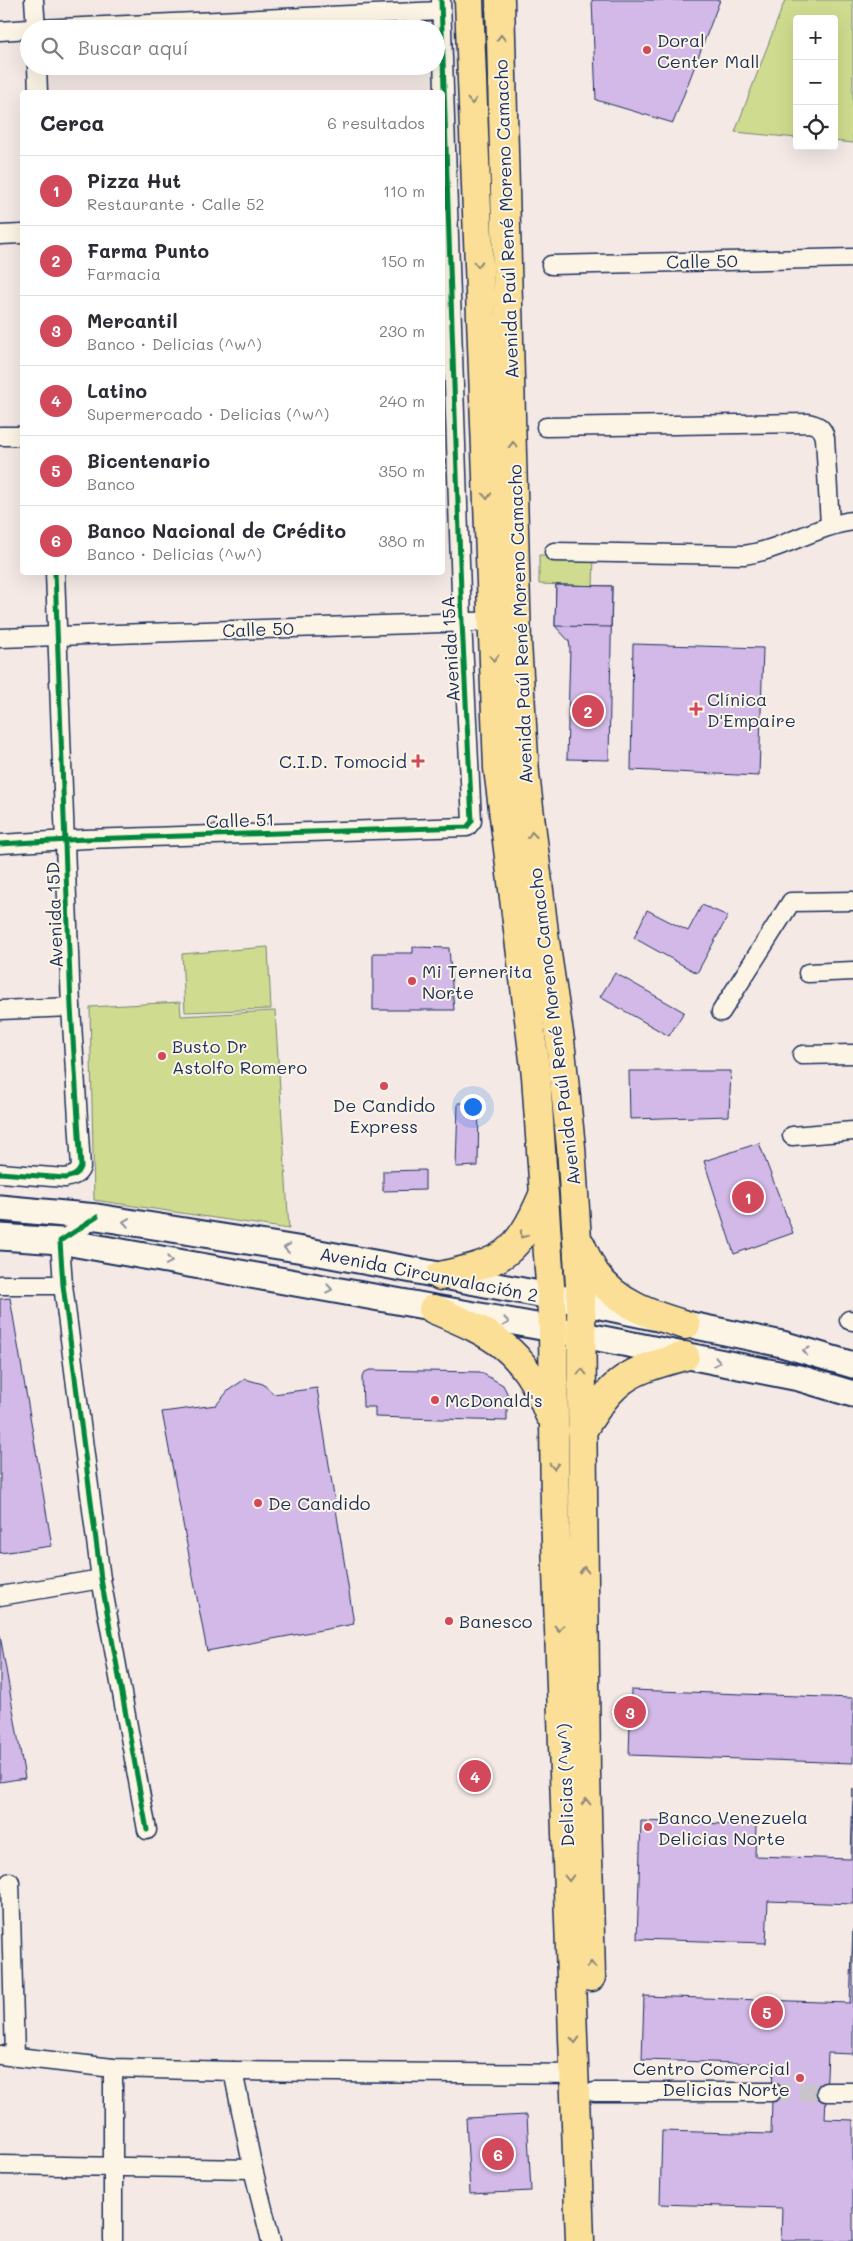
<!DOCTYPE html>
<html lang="es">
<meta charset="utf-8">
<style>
:root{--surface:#fff;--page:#f2f2f3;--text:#2b2b33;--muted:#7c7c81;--line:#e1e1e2;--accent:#d1495b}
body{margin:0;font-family:Mali,sans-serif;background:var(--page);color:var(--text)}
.controls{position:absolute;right:15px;top:15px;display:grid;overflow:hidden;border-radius:5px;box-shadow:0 5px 20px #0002}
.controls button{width:45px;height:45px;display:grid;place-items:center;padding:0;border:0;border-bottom:1px solid var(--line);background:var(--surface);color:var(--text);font:25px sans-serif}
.you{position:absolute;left:472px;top:1106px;width:18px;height:18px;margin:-12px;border:4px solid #fff;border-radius:50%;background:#1a73e8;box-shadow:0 0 0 8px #1a73e833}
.badge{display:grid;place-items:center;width:32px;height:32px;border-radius:50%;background:var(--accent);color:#fff;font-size:16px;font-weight:700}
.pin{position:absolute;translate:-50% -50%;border:2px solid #fff;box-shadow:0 1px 5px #0006}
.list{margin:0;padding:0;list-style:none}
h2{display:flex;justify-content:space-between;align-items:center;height:65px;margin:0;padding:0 20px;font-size:21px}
h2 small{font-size:16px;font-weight:400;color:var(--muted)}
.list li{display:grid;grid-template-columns:32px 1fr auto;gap:15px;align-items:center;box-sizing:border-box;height:70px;padding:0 20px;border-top:1px solid var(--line)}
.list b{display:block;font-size:19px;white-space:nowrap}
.list p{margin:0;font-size:16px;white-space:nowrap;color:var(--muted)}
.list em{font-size:16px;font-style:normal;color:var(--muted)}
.icon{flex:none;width:28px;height:28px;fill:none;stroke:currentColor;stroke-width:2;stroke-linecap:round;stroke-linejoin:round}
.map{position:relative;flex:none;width:853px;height:2241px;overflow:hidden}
.search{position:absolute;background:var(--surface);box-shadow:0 5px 20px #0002;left:20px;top:20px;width:425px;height:55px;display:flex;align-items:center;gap:12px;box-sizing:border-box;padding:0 18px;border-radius:28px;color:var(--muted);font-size:19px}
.panel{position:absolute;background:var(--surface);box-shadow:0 5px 20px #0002;left:20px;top:90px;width:425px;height:485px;border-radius:5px}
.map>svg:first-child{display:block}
.green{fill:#cfdc8f;stroke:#758676}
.building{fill:#d3b9e7;stroke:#1b2f5e}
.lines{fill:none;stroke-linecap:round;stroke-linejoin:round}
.minor-tunnel{stroke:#c9c4ca;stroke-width:18;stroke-dasharray:18 9;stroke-linecap:butt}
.minor-casing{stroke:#1b2f5e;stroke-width:21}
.secondary-casing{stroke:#1b2f5e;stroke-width:29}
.primary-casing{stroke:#1b2f5e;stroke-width:31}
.minor{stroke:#fcf5e5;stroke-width:18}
.secondary{stroke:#fcf5e5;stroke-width:25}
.primary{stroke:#fbdf96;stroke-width:28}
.cycleway-casing{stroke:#fcf5e5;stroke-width:8}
.cycleway{stroke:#00873e;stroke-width:5}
.oneway{stroke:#8b877a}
.oneway2{stroke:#8c92a2}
.poi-dot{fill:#d1495b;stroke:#fcf5e5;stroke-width:2}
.labels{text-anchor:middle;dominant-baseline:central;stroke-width:4;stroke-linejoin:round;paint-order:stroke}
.poi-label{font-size:18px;fill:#1b2f5e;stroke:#fcf5e5;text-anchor:start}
.street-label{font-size:18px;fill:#1b2f5e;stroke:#fcf5e5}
</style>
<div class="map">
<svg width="853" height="2241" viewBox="0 0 853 2241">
<rect width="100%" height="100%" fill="#f4e9e5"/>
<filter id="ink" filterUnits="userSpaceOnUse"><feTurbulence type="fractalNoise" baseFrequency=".02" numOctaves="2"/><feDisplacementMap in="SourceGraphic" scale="10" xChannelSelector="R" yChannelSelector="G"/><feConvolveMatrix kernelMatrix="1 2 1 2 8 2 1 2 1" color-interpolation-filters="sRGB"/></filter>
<g filter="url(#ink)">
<!-- green -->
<g class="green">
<polygon points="785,0 853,0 853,143 834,141 834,19 797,19 797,138 735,132"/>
<polygon points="539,555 594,556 593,586 539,584"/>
<polygon points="268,947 271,1009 185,1012 182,954"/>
<polygon points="180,1002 181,1016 275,1011 289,1229 94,1200 90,1007"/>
</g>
<!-- building -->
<g class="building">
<polygon points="592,0 720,0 673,123 596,100"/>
<polygon points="556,585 612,586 609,760 567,759 570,648 569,641 555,626"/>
<polygon points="556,585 612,586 611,627 555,626"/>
<polygon points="633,644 763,648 759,776 631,770"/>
<polygon points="702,905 728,916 697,973 634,938 647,910 688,931"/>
<polygon points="413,947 449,948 454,1010 373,1010 373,953 413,953"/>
<polygon points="615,973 684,1012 669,1036 600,997"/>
<polygon points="629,1071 731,1071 729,1116 630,1119"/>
<polygon points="458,1103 479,1103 478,1166 456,1167"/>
<polygon points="759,1143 793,1233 734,1254 704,1161"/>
<polygon points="425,1170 425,1190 383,1191 383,1171"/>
<polygon points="10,1298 52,1546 0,1553 0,1299"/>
<polygon points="370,1370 480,1372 503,1385 507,1393 507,1421 375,1417 375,1407 363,1407 362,1376 365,1372"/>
<polygon points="245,1379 263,1384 274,1394 317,1388 354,1624 207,1651 162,1412 216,1405 229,1390"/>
<polygon points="0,1635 25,1778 0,1782"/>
<polygon points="631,1690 853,1698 853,1763 629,1755"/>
<polygon points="853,1789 853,1904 768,1901 766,1943 637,1939 641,1821 756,1825 755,1856 851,1859"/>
<polygon points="853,1929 853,2054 828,2053 825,2119 853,2120 853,2241 781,2241 782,2208 660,2204 662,2131 771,2134 773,2064 642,2060 644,1996 850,2003"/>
<polygon points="527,2115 531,2191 470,2194 466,2118"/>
</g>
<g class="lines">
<!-- minor-tunnel -->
<polyline class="minor-tunnel" points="772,2092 826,2092"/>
<!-- minor casing -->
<g class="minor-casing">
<g id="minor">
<polyline points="34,0 36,29"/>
<polyline points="38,29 441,11"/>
<polyline points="0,31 29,29"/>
<polyline points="37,66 38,92"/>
<polyline points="0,235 22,234"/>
<polyline points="551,265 853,258"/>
<path d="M546,427L808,423C818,425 823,428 825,438L830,525"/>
<polyline points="0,436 22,436"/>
<path d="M554,552L744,555C782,550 815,526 853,521"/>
<polyline points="0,638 501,621"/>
<polyline points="0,844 86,839 467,827 472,821 462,622 441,0"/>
<polyline points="808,973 853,971"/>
<polyline points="0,1010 71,1007"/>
<polyline points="721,1012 791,902 853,901"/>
<polyline points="802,1055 853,1054"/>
<polyline points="792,1136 853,1131"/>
<path d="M0,1173L65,1178C73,1176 78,1175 81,1167L71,1007L55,572"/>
<polyline points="97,1217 60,1241 63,1285 101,1579 147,1830"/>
<polyline points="0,1285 63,1285"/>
<polyline points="849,1320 853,1321"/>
<polyline points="0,1596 101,1579"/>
<polyline points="10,1882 15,2056"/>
<polyline points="0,2055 113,2068 233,2071 253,2169 271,2241"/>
<polyline points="113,2068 113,2240"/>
<polyline points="233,2071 576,2074"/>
<polyline points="594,2092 772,2092"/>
<polyline points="826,2092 853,2092"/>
<polyline points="0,2165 253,2169"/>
</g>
</g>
<!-- secondary casing -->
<g class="secondary-casing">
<g id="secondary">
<polyline points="0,1208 97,1217 303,1250 407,1269 581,1302 782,1344 853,1365"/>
<polyline points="0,1237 60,1241 553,1329 799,1378 853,1394"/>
</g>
</g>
<!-- primary casing -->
<g class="primary-casing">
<g id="primary">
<polyline points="469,0 498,768 536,1076 553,1329 555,1512 580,2241"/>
<polyline points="500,0 517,643 525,774 545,941 560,1040 571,1147 581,1302 586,1773 591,1977"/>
<path d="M581,1245C585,1254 589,1264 595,1273C617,1304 651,1315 686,1325"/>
<path d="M440,1276C502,1262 517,1256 543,1195"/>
<path d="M433,1309C495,1335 523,1348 549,1414"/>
<path d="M582,1431C615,1378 625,1372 685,1356"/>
</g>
</g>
<!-- minor -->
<use href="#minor" class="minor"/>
<!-- secondary -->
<use href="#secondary" class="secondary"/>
<!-- primary -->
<use href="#primary" class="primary"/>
<!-- cycleway casing -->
<g class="cycleway-casing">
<g id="cycleway">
<polyline points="0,844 86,839 467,827 472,821 462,622 441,0"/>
<path d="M0,1173L65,1178C73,1176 78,1175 81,1167L71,1007L55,572"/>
<polyline points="97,1217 60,1241 63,1285 101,1579 147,1830"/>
</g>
</g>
<!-- cycleway -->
<use href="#cycleway" class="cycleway"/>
</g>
<!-- one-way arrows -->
<defs><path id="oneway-chevron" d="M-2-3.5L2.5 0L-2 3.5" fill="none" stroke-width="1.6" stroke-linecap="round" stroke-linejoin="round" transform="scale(1.25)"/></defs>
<g class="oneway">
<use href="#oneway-chevron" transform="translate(501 38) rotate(-92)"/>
<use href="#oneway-chevron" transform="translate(472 101) rotate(88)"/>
<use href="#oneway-chevron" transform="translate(478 264) rotate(88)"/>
<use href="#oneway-chevron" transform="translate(513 445) rotate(-91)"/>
<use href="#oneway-chevron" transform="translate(487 496) rotate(87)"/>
<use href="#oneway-chevron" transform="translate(494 658) rotate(88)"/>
<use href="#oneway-chevron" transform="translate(532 835) rotate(-97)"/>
<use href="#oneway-chevron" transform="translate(523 1235) rotate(127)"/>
<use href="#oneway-chevron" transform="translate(582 1372) rotate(-90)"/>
<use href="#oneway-chevron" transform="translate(554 1466) rotate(88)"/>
<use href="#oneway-chevron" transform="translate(584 1570) rotate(-91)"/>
<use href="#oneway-chevron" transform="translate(559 1628) rotate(88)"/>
<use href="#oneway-chevron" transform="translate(586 1802) rotate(-91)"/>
<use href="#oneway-chevron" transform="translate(569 1878) rotate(88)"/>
<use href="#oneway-chevron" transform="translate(591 1965) rotate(-91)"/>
<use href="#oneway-chevron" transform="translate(575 2040) rotate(88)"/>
</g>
<g class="oneway2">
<use href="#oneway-chevron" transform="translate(126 1222) rotate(-171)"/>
<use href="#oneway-chevron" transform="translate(287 1248) rotate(-171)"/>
<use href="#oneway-chevron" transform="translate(169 1261) rotate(10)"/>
<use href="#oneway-chevron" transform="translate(329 1289) rotate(10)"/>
<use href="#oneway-chevron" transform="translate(506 1322) rotate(10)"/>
<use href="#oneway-chevron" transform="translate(806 1351) rotate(-164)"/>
<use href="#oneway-chevron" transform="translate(717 1362) rotate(11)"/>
</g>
</g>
<!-- markers -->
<g class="poi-dot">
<circle cx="647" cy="50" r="5"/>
<path d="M693.5 701.5h5v5h5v5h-5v5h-5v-5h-5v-5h5z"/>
<path d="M415.5 753.5h5v5h5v5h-5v5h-5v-5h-5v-5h5z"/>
<circle cx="412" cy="981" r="5"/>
<circle cx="162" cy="1056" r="5"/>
<circle cx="384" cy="1086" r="5"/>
<circle cx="435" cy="1400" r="5"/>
<circle cx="258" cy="1503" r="5"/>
<circle cx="449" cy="1621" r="5"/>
<circle cx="648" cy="1827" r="5"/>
<circle cx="800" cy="2078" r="5"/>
</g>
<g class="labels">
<!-- poi labels -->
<g class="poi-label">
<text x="657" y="40">Doral<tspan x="657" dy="21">Center Mall</tspan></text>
<text x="707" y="699">Clínica<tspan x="707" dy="21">D'Empaire</tspan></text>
<text x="407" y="761" text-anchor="end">C.I.D. Tomocid</text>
<text x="422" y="971">Mi Ternerita<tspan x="422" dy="21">Norte</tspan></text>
<text x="172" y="1046">Busto Dr<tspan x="172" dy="21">Astolfo Romero</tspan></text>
<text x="384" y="1105" text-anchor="middle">De Candido<tspan x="384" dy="21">Express</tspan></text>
<text x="445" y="1400">McDonald's</text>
<text x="268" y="1503">De Candido</text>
<text x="459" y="1621">Banesco</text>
<text x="658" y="1817">Banco Venezuela<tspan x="658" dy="21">Delicias Norte</tspan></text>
<text x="790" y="2068" text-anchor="end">Centro Comercial<tspan x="790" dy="21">Delicias Norte</tspan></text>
</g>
<!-- street labels -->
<g class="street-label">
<text transform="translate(506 219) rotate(-92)">Avenida Paúl René Moreno Camacho</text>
<text transform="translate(702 261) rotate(-1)">Calle 50</text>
<text transform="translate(520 624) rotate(-92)">Avenida Paúl René Moreno Camacho</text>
<text transform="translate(258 629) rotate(-2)">Calle 50</text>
<text transform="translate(450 649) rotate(-93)">Avenida 15A</text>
<text transform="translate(240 820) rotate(-2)">Calle 51</text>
<text transform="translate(54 915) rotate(-92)">Avenida 15D</text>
<text transform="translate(554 1027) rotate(-97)">Avenida Paúl René Moreno Camacho</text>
<text transform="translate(429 1274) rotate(11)">Avenida Circunvalación 2</text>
<text transform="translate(565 1785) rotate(-92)">Delicias (^w^)</text>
</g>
</g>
</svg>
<div class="controls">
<button>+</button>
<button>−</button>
<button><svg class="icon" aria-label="locate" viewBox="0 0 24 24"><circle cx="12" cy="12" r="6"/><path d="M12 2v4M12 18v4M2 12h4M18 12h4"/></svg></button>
</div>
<div class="you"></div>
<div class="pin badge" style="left:748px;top:1197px">1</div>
<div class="pin badge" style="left:588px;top:711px">2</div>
<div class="pin badge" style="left:630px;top:1712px">3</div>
<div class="pin badge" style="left:475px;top:1776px">4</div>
<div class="pin badge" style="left:767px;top:2012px">5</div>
<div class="pin badge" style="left:498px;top:2154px">6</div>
<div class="search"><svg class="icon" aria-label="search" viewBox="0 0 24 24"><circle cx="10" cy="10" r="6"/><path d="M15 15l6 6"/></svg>Buscar aquí</div>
<section class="panel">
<h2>Cerca<small>6 resultados</small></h2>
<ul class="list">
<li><span class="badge">1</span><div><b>Pizza Hut</b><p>Restaurante · Calle 52</p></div><em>110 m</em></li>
<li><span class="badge">2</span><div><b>Farma Punto</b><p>Farmacia</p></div><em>150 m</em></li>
<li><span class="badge">3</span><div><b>Mercantil</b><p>Banco · Delicias (^w^)</p></div><em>230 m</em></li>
<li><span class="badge">4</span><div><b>Latino</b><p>Supermercado · Delicias (^w^)</p></div><em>240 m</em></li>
<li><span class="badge">5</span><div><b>Bicentenario</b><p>Banco</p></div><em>350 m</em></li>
<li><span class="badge">6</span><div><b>Banco Nacional de Crédito</b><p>Banco · Delicias (^w^)</p></div><em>380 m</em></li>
</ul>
</section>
</div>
